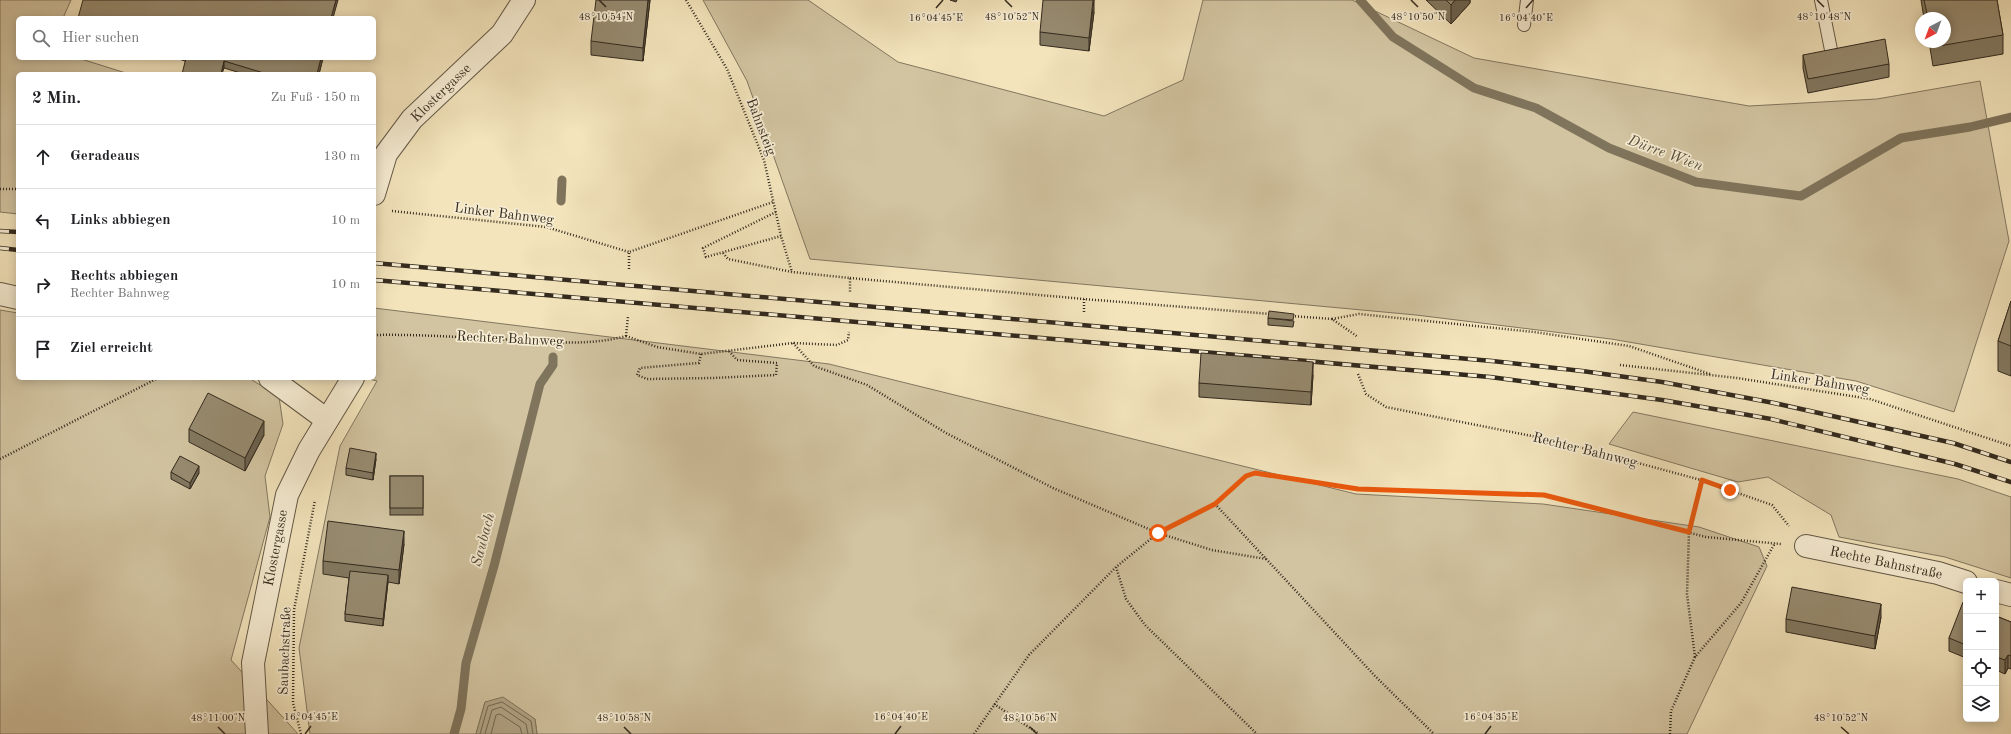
<!DOCTYPE html>
<html lang="de">
<meta charset="utf-8">
<style>
:root{--surface:#fff;--page:#f6f6f6;--text:#202124;--muted:#757577;--line:#e0e0e0}
body{margin:0;font-family:"Old Standard TT",serif;background:var(--page);color:var(--text)}
.controls{position:absolute;right:12px;bottom:12px;display:grid;overflow:hidden;border-radius:6px;box-shadow:0 2px 10px #0003}
.controls button{width:36px;height:36px;display:grid;place-items:center;padding:0;border:0;border-bottom:1px solid var(--line);background:var(--surface);color:var(--text);font:20px sans-serif}
.compass{position:absolute;left:1915px;top:12px;width:36px;height:36px;border-radius:50%;background:var(--surface);box-shadow:0 2px 10px #0003;rotate:221deg}
.stop{position:absolute;width:12px;height:12px;margin:-9px;border:3px solid #ea580c;border-radius:50%;background:#fff}
.stop.end{background:#ea580c;border-color:#fff;box-shadow:0 1px 4px #0008}
.list{margin:0;padding:0;list-style:none}
h2{display:flex;justify-content:space-between;align-items:center;height:52px;margin:0;padding:0 16px;font-size:17px}
h2 small{font-size:13px;font-weight:400;color:var(--muted)}
.list li{display:grid;grid-template-columns:26px 1fr auto;gap:12px;align-items:center;box-sizing:border-box;height:64px;padding:0 16px;border-top:1px solid var(--line)}
.list b{display:block;font-size:15px;white-space:nowrap}
.list p{margin:0;font-size:13px;white-space:nowrap;color:var(--muted)}
.list em{font-size:13px;font-style:normal;color:var(--muted)}
.icon{flex:none;width:22px;height:22px;fill:none;stroke:currentColor;stroke-width:2;stroke-linecap:round;stroke-linejoin:round}
.map{position:relative;flex:none;width:2011px;height:734px;overflow:hidden}
.search{position:absolute;background:var(--surface);box-shadow:0 2px 10px #0003;left:16px;top:16px;width:360px;height:44px;display:flex;align-items:center;gap:10px;box-sizing:border-box;padding:0 14px;border-radius:6px;color:var(--muted);font-size:15px}
.panel{position:absolute;background:var(--surface);box-shadow:0 2px 10px #0003;left:16px;top:72px;width:360px;height:308px;border-radius:6px}
.map>svg:first-child{display:block}
.green{fill:#d2c4a1;stroke:#827760}
.water{fill:#b2a586;stroke:#7f745c}
.lines{fill:none;stroke-linecap:round;stroke-linejoin:round}
.shore{stroke:#726852;stroke-width:1}
.stream{stroke:#7f745c;stroke-width:9}
.lane-casing{stroke:#635846;stroke-width:14}
.street-casing{stroke:#635846;stroke-width:24}
.path{stroke:#332a1e;stroke-width:2.5;stroke-dasharray:1 2;stroke-linecap:butt}
.lane{stroke:#f7edd3;stroke-width:12}
.street{stroke:#f7edd3;stroke-width:22}
.rail-casing{stroke:#332a1e;stroke-width:4.5}
.rail{stroke:#f7edd3;stroke-width:3;stroke-dasharray:9;stroke-linecap:butt}
.wall{fill:#827860;stroke:#332a1e}
.shaded-wall{fill:#6a614e;stroke:#332a1e}
.building{fill:#978b70;stroke:#332a1e}
.route{stroke:#ea580c;stroke-width:5}
.ticks{fill:none;stroke:#332a1e;stroke-width:1.5}
.labels{text-anchor:middle;dominant-baseline:central;stroke-width:3.5;stroke-linejoin:round;paint-order:stroke}
.street-label{font-size:14px;fill:#332a1e;stroke:#f7edd3}
.water-label{font-size:15px;font-style:italic;fill:#594f3d;stroke:#f7edd3}
.ticks-label{font-size:10px;text-anchor:middle;fill:#332a1e;stroke:#f7edd3;stroke-width:3.5;stroke-linejoin:round;paint-order:stroke}
</style>
<div class="map">
<svg width="2011" height="734" viewBox="0 0 2011 734">
<rect width="100%" height="100%" fill="#f3e4bc"/>
<filter id="stains"><feTurbulence type="fractalNoise" baseFrequency=".005" numOctaves="4"/><feColorMatrix values="0 0 0 0 .2 0 0 0 0 .09 0 0 0 0 .02 0 0 0 .5 -.17"/></filter>
<radialGradient id="worn" r=".72"><stop offset=".6" stop-color="#630" stop-opacity="0"/><stop offset="1" stop-color="#630" stop-opacity=".3"/></radialGradient>
<!-- green -->
<g class="green">
<polygon points="0,0 71,0 63,18 18,18 18,58 78,58 129,74 18,74 18,214 0,212"/>
<polygon points="703,0 808,0 898,62 1104,116 1183,80 1203,0 1352,0 1474,58 1749,106 1877,99 1980,81 2009,241 1954,412 1856,381 1611,339 1416,315 810,259 747,81"/>
<polygon points="374,308 829,364 1356,494 1543,504 1699,527 1759,547 1767,566 1687,734 537,734 535,719 485,702 476,734 310,734 299,648 340,446 377,381 365,378 374,378"/>
<polygon points="0,310 18,313 18,378 249,378 279,397 283,424 265,476 270,517 231,660 298,734 0,734"/>
<polygon points="1633,412 1958,479 2011,497 2011,578 1945,557 1839,537 1831,515 1768,477 1738,482 1609,444"/>
</g>
<!-- water -->
<polygon class="water" points="503,697 535,719 537,734 476,734 485,702"/>
<g class="lines">
<!-- shore -->
<g class="shore">
<polyline points="480,734 488,706 502,702 531,721 533,734"/>
<polyline points="485,734 492,710 501,707 526,724 528,734"/>
<polyline points="491,734 496,715 500,714 520,727 522,734"/>
</g>
<!-- stream -->
<g class="stream">
<polyline points="1360,0 1393,37 1474,88 1536,108 1609,148 1696,182 1801,196 1901,138 1970,127 2011,117"/>
<polyline points="561,201 562,180"/>
<polyline points="454,734 461,709 466,663 494,566 540,384 553,365 553,357"/>
</g>
<!-- lane casing -->
<g class="lane-casing">
<g id="lane">
<polyline points="1821,0 1831,50"/>
<polyline points="1524,25 1527,0"/>
</g>
</g>
<!-- street casing -->
<g class="street-casing">
<g id="street">
<polyline points="374,194 386,154 412,119 502,34 524,0"/>
<polyline points="0,294 18,298"/>
<polyline points="270,378 327,420"/>
<polyline points="1806,546 1938,573 1966,582"/>
<polyline points="1996,591 2011,595"/>
<polyline points="257,734 253,663 287,495 309,450 353,378"/>
</g>
</g>
<!-- path -->
<g class="path">
<polyline points="686,0 727,69 764,160 781,236 792,272"/>
<polyline points="0,189 18,189"/>
<polyline points="392,211 546,227 629,252"/>
<polyline points="776,212 703,248 706,257 781,236"/>
<polyline points="723,253 728,259 792,272 850,278 850,293"/>
<polyline points="629,269 629,252 773,202"/>
<polyline points="850,278 1084,299"/>
<polyline points="1084,312 1084,299 1271,314"/>
<polyline points="1292,316 1332,319 1358,337"/>
<polyline points="1332,319 1359,314 1534,332 1629,346 1710,374"/>
<path d="M374,335C422,334 469,338 517,340C554,342 589,346 626,336"/>
<polyline points="626,336 657,347 701,354 793,343 837,345 848,340 849,332"/>
<polyline points="626,336 628,316"/>
<polyline points="793,343 814,366 867,385 946,433 1053,488 1158,533 1212,550 1266,559"/>
<polyline points="701,354 699,363 640,368 637,375 647,379 713,378 776,375 777,363 737,360 729,351"/>
<polyline points="1620,365 1737,378 1870,399 2011,446"/>
<polyline points="1358,374 1366,394 1386,407 1557,441 1701,480 1772,505 1789,526"/>
<polyline points="0,459 158,378"/>
<polyline points="1215,504 1375,676 1434,734"/>
<polyline points="1116,567 1126,599 1145,625 1257,734"/>
<polyline points="1695,657 1687,594 1689,532 1701,480"/>
<polyline points="994,704 1039,734"/>
<polyline points="301,734 293,703 294,610 315,500"/>
<polyline points="974,734 1029,655 1116,567 1158,533 1215,504 1246,476 1255,473 1358,489 1544,495 1706,537 1781,544"/>
<polyline points="1670,734 1671,711 1695,657 1741,603 1775,543"/>
</g>
<!-- lane -->
<use href="#lane" class="lane"/>
<!-- street -->
<use href="#street" class="street"/>
<!-- rail casing -->
<g class="rail-casing">
<g id="rail">
<polyline points="0,231 18,232"/>
<polyline points="0,248 18,250"/>
<polyline points="374,263 1492,361 1582,371 1662,382 1774,403 1953,443 2011,462"/>
<polyline points="374,280 1490,377 1662,400 1771,419 1955,464 2011,482"/>
</g>
</g>
<!-- rail -->
<use href="#rail" class="rail"/>
</g>
<!-- wall -->
<g class="wall">
<polygon points="650,0 643,61 591,55 591,41"/>
<polygon points="950,0 957,0 956,2"/>
<polygon points="1426,0 1470,0 1470,3 1451,24"/>
<polygon points="1921,0 1997,0 2003,35 2003,54 1933,66 1929,42 1945,42 1945,18 1924,18"/>
<polygon points="1094,12 1089,51 1040,45 1040,32"/>
<polygon points="1803,55 1889,64 1889,77 1808,93 1803,68"/>
<polygon points="176,58 323,58 319,74 244,74 224,68 185,61"/>
<polygon points="2011,301 2011,376 1998,371 1998,341"/>
<polygon points="1268,318 1294,321 1293,327 1268,325"/>
<polygon points="1313,375 1311,405 1199,397 1199,383"/>
<polygon points="189,429 264,435 245,471 189,442"/>
<polygon points="376,459 373,480 346,475 346,468"/>
<polygon points="171,472 199,473 190,489 171,479"/>
<rect x="390" y="476" width="33" height="39"/>
<polygon points="404,544 399,584 388,582 383,626 345,621 345,614 349,578 323,574 323,561"/>
<polygon points="1966,604 1966,658 1949,651 1949,638"/>
<polygon points="1996,616 2011,622 2011,669 2008,668 2005,674 1996,670"/>
<polygon points="1881,617 1875,649 1786,632 1786,619"/>
</g>
<!-- shaded-wall -->
<g class="shaded-wall">
<polygon points="336,0 338,0 333,18 331,18"/>
<polygon points="648,0 650,0 643,61 643,48"/>
<polygon points="1094,0 1094,12 1089,51 1089,38"/>
<polygon points="1455,0 1470,0 1470,3 1451,24 1451,5"/>
<polygon points="321,58 323,58 319,74 317,74"/>
<polygon points="224,61 224,68 222,74 221,74"/>
<polygon points="1313,362 1313,375 1311,405 1311,392"/>
<polygon points="264,421 264,435 245,471 245,458"/>
<polygon points="376,453 376,459 373,480 373,473"/>
<polygon points="199,466 199,473 190,489 190,483"/>
<polygon points="404,531 404,544 399,584 399,570"/>
<polygon points="388,575 388,582 383,626 383,619"/>
<polygon points="1881,604 1881,617 1875,649 1875,636"/>
<polygon points="2008,655 2008,668 2005,674 2005,660"/>
</g>
<!-- building -->
<g class="building">
<polygon points="83,0 336,0 331,18 78,18"/>
<polygon points="596,0 648,0 643,48 591,41"/>
<polygon points="1043,0 1093,0 1089,38 1040,32"/>
<polygon points="1446,0 1455,0 1451,5"/>
<polygon points="1924,0 1997,0 2003,35 1933,47 1932,42 1945,42 1945,18 1928,18"/>
<polygon points="1885,39 1889,64 1808,79 1803,55"/>
<polygon points="186,58 321,58 317,74 267,74 224,61 221,74 182,74"/>
<polygon points="2011,301 2011,346 1998,341"/>
<polygon points="1269,311 1294,314 1293,320 1268,318"/>
<polygon points="1201,353 1313,362 1311,392 1199,383"/>
<polygon points="208,393 264,421 245,458 189,429"/>
<polygon points="350,448 376,453 373,473 346,468"/>
<polygon points="180,456 199,466 190,483 171,472"/>
<rect x="390" y="476" width="33" height="32"/>
<polygon points="328,521 404,531 399,570 323,561"/>
<polygon points="350,571 388,575 383,619 345,614"/>
<polygon points="1792,587 1881,604 1875,636 1786,619"/>
<polygon points="1963,602 1966,604 1966,645 1949,638"/>
<polygon points="1996,616 2011,622 2011,656 2008,655 2005,660 1996,657"/>
</g>
<g class="lines">
<!-- route -->
<polyline class="route" points="1158,533 1215,504 1246,476 1255,473 1358,489 1544,495 1689,532 1702,480 1730,490"/>
</g>
<!-- ticks -->
<path class="ticks" d="M599,0L606,7M1005,0L1012,7M1411,0L1418,7M1817,0L1824,7M936,8L943,0M1526,8L1533,0M218,727L225,734M624,727L631,734M1030,727L1037,734M1841,727L1849,734M305,734L311,726M895,734L901,726M1485,734L1491,726"/>
<g class="labels">
<!-- street labels -->
<g class="street-label">
<text transform="translate(441 93) rotate(-44)">Klostergasse</text>
<text transform="translate(761 127) rotate(69)">Bahnsteig</text>
<text transform="translate(504 214) rotate(7)">Linker Bahnweg</text>
<text transform="translate(510 339) rotate(3)">Rechter Bahnweg</text>
<text transform="translate(1820 382) rotate(9)">Linker Bahnweg</text>
<text transform="translate(1585 450) rotate(14)">Rechter Bahnweg</text>
<text transform="translate(276 548) rotate(-79)">Klostergasse</text>
<text transform="translate(1886 563) rotate(12)">Rechte Bahnstraße</text>
<text transform="translate(285 651) rotate(-88)">Saubachstraße</text>
</g>
<!-- water labels -->
<g class="water-label">
<text transform="translate(1665 154) rotate(20)">Dürre Wien</text>
<text transform="translate(484 540) rotate(-75)">Saubach</text>
</g>
</g>
<g class="ticks-label">
<text x="606" y="20">48°10'54"N</text>
<text x="1012" y="20">48°10'52"N</text>
<text x="1418" y="20">48°10'50"N</text>
<text x="1824" y="20">48°10'48"N</text>
<text x="936" y="21">16°04'45"E</text>
<text x="1526" y="21">16°04'40"E</text>
<text x="311" y="720">16°04'45"E</text>
<text x="901" y="720">16°04'40"E</text>
<text x="1491" y="720">16°04'35"E</text>
<text x="218" y="721">48°11'00"N</text>
<text x="624" y="721">48°10'58"N</text>
<text x="1030" y="721">48°10'56"N</text>
<text x="1841" y="721">48°10'52"N</text>
</g>
<rect width="100%" height="100%" filter="url(#stains)"/>
<rect width="100%" height="100%" fill="url(#worn)"/>
</svg>
<div class="controls">
<button>+</button>
<button>−</button>
<button><svg class="icon" aria-label="locate" viewBox="0 0 24 24"><circle cx="12" cy="12" r="6"/><path d="M12 2v4M12 18v4M2 12h4M18 12h4"/></svg></button>
<button><svg class="icon" aria-label="layers" viewBox="0 0 24 24"><path d="M12 4l9 5-9 5-9-5zM3 14l9 5 9-5"/></svg></button>
</div>
<svg class="compass" viewBox="-18 -18 36 36"><path d="M0-13l5 13h-10z" fill="#e53935"/><path d="M0 13l5-13h-10z" fill="#757577"/></svg>
<div class="stop" style="left:1158px;top:533px"></div>
<div class="stop end" style="left:1730px;top:490px"></div>
<div class="search"><svg class="icon" aria-label="search" viewBox="0 0 24 24"><circle cx="10" cy="10" r="6"/><path d="M15 15l6 6"/></svg>Hier suchen</div>
<section class="panel">
<h2>2 Min.<small>Zu Fuß · 150 m</small></h2>
<ul class="list">
<li><svg class="icon" aria-label="ahead" viewBox="0 0 24 24"><path d="M12 20V5M6 11l6-6 6 6"/></svg><div><b>Geradeaus</b></div><em>130 m</em></li>
<li><svg class="icon" aria-label="left" viewBox="0 0 24 24"><path d="M17 20v-9H6M10 6l-5 5 5 5"/></svg><div><b>Links abbiegen</b></div><em>10 m</em></li>
<li><svg class="icon" aria-label="right" viewBox="0 0 24 24"><path d="M7 20v-9h11M14 6l5 5-5 5"/></svg><div><b>Rechts abbiegen</b><p>Rechter Bahnweg</p></div><em>10 m</em></li>
<li><svg class="icon" aria-label="arrive" viewBox="0 0 24 24"><path d="M6 21V4h12l-3 4 3 4H6"/></svg><div><b>Ziel erreicht</b></div></li>
</ul>
</section>
</div>
